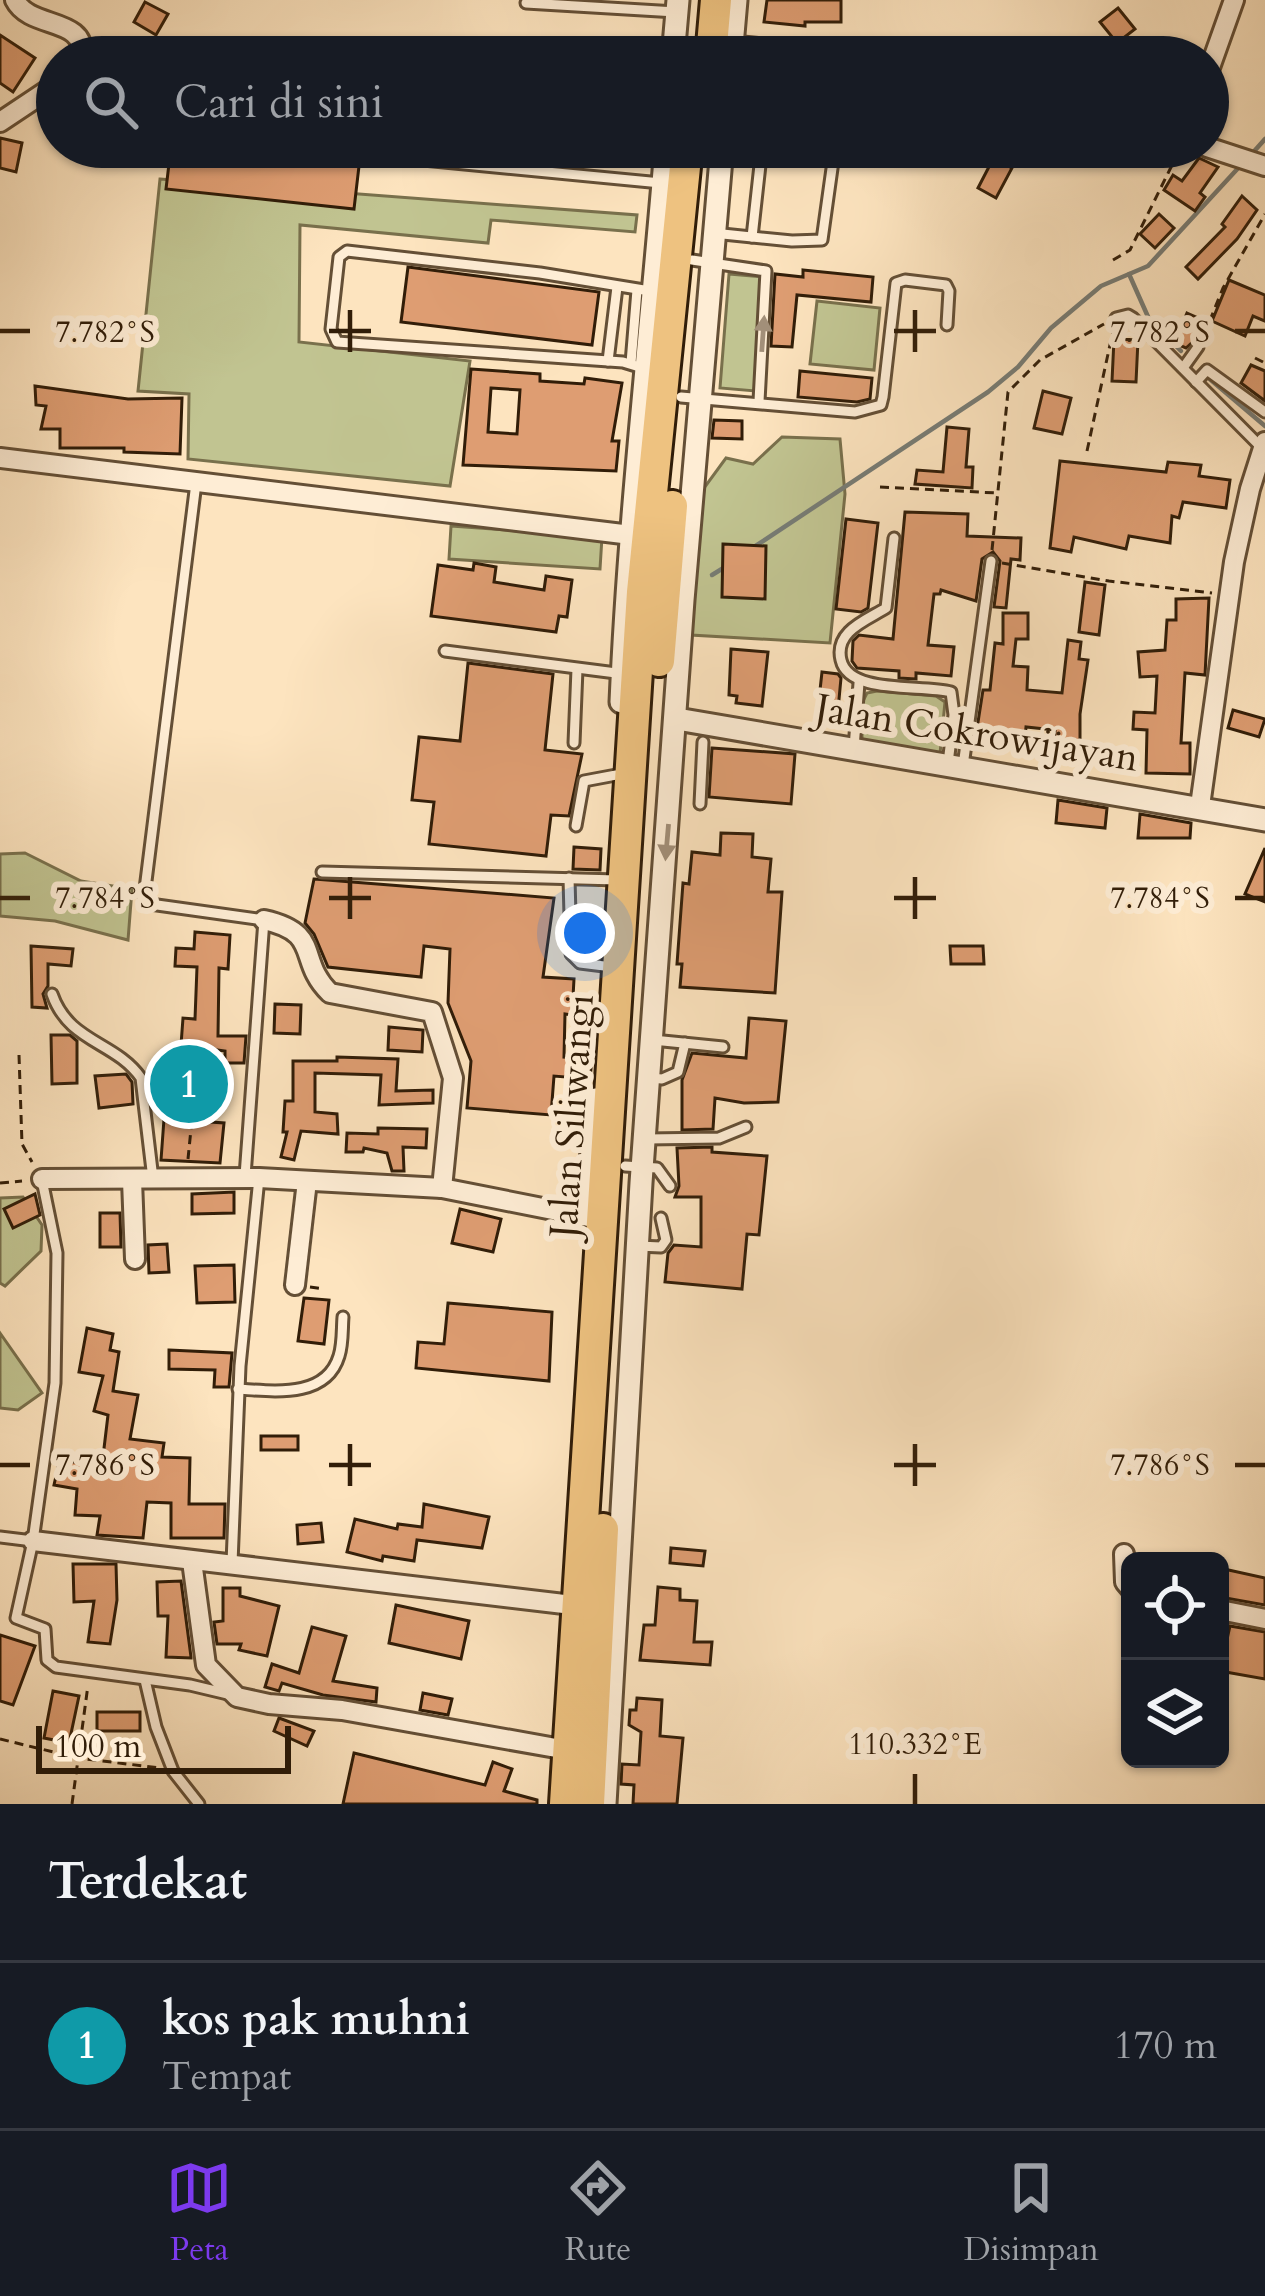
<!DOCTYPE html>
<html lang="id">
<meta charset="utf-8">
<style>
:root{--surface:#171b24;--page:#242831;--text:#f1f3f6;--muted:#9ea1a6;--line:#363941;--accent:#7c3aed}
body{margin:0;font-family:Cardo,serif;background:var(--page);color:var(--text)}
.controls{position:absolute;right:36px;bottom:36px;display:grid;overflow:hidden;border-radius:18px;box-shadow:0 3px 9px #0004}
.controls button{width:108px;height:108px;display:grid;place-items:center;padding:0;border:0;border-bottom:3px solid var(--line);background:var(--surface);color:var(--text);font:60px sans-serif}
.scale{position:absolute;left:36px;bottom:30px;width:255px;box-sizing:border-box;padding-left:12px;border:6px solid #311d08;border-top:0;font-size:33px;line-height:42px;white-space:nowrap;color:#311d08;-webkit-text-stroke:9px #feedd5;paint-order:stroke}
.you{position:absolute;left:585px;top:933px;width:42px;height:42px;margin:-30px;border:9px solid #fff;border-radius:50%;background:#1a73e8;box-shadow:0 0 0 18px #1a73e833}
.badge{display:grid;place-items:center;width:78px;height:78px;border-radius:50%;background:var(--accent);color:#fff;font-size:39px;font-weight:700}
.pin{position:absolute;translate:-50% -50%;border:6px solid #fff;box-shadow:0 3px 12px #0006}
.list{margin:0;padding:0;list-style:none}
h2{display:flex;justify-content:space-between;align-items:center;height:156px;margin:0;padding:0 48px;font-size:51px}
h2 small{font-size:39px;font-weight:400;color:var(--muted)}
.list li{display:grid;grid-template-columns:78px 1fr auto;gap:36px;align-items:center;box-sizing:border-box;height:168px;padding:0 48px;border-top:3px solid var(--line)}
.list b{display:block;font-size:45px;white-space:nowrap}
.list p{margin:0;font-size:39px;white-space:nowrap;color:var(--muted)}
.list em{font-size:39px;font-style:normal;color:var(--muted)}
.icon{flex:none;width:66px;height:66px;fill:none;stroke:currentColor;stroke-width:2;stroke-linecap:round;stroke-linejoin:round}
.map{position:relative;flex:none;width:1265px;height:1804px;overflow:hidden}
.search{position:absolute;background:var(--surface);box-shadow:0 3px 9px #0004;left:36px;right:36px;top:36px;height:132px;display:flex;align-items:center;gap:30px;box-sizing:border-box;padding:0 42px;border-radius:66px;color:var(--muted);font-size:45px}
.sheet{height:324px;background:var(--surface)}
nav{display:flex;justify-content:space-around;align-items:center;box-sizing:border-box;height:168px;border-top:3px solid var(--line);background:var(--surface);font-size:33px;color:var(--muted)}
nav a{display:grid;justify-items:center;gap:6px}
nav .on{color:var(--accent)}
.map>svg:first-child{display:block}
.green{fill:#c1c491;stroke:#79704c;stroke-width:3}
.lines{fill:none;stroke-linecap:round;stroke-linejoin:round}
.stream{stroke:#777c75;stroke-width:4.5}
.building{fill:#de9d72;stroke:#311d08;stroke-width:3;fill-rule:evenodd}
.service-casing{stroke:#644f36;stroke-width:15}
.minor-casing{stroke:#644f36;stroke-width:24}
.tertiary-casing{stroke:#644f36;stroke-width:27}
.trunk-casing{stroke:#311d08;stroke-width:36}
.path{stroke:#311d08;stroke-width:3;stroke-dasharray:9 6;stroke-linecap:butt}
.service{stroke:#feedd5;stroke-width:9}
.minor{stroke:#feedd5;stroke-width:18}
.tertiary{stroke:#feedd5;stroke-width:21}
.trunk{stroke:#eec280;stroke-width:30}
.oneway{fill:#a28f79}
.ticks{fill:none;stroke:#311d08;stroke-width:4.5}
.labels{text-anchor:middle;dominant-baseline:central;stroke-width:12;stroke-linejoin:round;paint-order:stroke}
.street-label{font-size:39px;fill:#311d08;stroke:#feedd5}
.ticks-label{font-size:30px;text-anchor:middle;fill:#311d08;stroke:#feedd5;stroke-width:12;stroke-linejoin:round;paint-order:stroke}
</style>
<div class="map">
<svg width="1265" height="1804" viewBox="0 0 1265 1804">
<rect width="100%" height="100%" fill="#fde4bf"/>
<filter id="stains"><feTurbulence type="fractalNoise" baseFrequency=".00167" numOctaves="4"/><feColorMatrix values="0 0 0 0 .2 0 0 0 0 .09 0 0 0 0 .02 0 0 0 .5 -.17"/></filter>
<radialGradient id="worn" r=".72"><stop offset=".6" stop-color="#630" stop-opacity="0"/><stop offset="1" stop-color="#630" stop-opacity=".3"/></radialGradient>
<!-- green -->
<g class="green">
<polygon points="160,179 637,215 635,232 491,220 488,243 300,225 299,342 470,361 450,486 188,459 189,394 138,391"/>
<polygon points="729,274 765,277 755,391 720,388"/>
<polygon points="817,301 880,308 874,370 810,364"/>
<polygon points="782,437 840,439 845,494 830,643 691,635 704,488 726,458 753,464"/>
<polygon points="451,526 602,537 600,569 449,559"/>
<polygon points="877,691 936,696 945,702 940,754 862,742 862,703 867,693"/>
<polygon points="25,853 81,881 132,889 128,940 55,921 0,916 0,854"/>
<polygon points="23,1197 42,1225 41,1251 5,1286 0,1283 0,1198"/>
<polygon points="0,1333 42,1393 18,1410 0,1408"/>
</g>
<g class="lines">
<!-- stream -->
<g class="stream">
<polyline points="1249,157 1265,139"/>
<polyline points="1129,274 1149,319 1181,351"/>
<polyline points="1205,375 1265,426"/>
<polyline points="754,547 988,392 1018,367 1051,328 1101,286 1148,266 1241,165"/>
<polyline points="712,575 725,567"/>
</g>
</g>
<!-- building -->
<g class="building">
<polygon points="767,0 841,0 841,22 805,22 805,26 764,22"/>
<polygon points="145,2 168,14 156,35 134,22"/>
<polygon points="1118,8 1135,29 1117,43 1100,22"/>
<polygon points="0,35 35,58 13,92 0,83"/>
<polygon points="0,138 22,143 16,172 0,168"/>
<polygon points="171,147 359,166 354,209 166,189"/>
<polygon points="1199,158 1218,167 1200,193 1205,197 1195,211 1164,190 1173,175 1182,181"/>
<polygon points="993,159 1012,168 996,198 978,188"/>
<polygon points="1242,196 1257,210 1237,239 1198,279 1186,267 1225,227 1222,224"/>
<polygon points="1159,214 1174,228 1155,248 1140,234"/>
<polygon points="408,267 599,292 592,345 401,322"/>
<polygon points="803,270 873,277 871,302 797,295 792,347 771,346 775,274 803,277"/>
<polygon points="1229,280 1265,295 1265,321 1253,316 1245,336 1212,321"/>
<polygon points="1187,313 1205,321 1197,338 1186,348 1174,343"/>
<polygon points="1114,339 1138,340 1136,382 1112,381"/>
<polygon points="1251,365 1265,371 1265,401 1241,383"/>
<path d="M471,369L540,374V381L584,384L585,378L622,383L612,441H619L616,471L463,465ZM491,388L520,390L517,434L488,432Z"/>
<polygon points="800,371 872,378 870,399 857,402 798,397"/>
<polygon points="35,386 128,399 182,398 180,454 124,452 124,448 60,448 60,429 41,429 46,406 36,405"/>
<polygon points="1043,391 1071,398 1062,434 1034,428"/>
<polygon points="714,420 742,421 742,439 712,438"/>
<polygon points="947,427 969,429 966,467 973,467 972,488 915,484 917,470 943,472"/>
<polygon points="1060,461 1166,472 1168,462 1201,465 1199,476 1230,480 1226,508 1183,502 1179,518 1172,516 1170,543 1129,536 1126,549 1074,537 1071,552 1050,548"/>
<polygon points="905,512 968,514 967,536 1021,538 1020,560 1011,559 1006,608 994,607 1000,561 993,552 982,559 976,601 941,590 940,594 934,594 928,645 954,647 951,676 916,673 916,679 899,678 899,671 857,668 852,661 853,641 859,635 893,639"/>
<polygon points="846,519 878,523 868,608 861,612 836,609"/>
<polygon points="723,544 766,546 765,599 722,597"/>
<polygon points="474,563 496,567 494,582 544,590 546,576 572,580 567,617 559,616 556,632 431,616 438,565 473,570"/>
<polygon points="1085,582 1105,585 1099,635 1079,632"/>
<polygon points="1209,598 1205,675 1185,673 1181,743 1190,743 1190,774 1146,773 1147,730 1133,729 1134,712 1155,713 1157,676 1140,677 1138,652 1165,650 1167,620 1176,620 1176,599"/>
<polygon points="1003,613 1028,613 1028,639 1016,639 1013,666 1028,667 1027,690 1062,693 1068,640 1081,642 1079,659 1088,660 1080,714 1080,758 1055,758 1055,730 1026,727 1025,737 1009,739 976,735 983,690 990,690 995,643 1003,644"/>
<polygon points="731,649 768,652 762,706 736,703 737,696 729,695"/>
<polygon points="468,663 553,674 545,750 582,754 569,816 551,815 546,856 429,844 434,802 412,800 419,737 460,741"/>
<polygon points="822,672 838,674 841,678 838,710 818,708"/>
<polygon points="1233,710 1265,719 1259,737 1228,728"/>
<polygon points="712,748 795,754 791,804 709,797"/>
<polygon points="1058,800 1107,808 1105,828 1056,823"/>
<polygon points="1140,814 1191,823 1190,838 1138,838"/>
<polygon points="721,833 753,834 752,857 771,859 768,892 782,892 775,993 680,987 682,964 677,964 683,883 689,884 692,852 720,855"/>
<polygon points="574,847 601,849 600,870 573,869"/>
<polygon points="1265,848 1265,902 1245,894"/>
<polygon points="314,879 554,898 543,977 574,979 572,1015 565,1014 564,1057 592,1059 590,1079 554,1076 551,1115 467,1108 471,1061 448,1003 450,949 424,946 421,977 328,967 314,934 305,923"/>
<polygon points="195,932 230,935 228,969 219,968 218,1036 246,1036 244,1063 225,1063 225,1051 181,1045 183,1018 195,1019 197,967 175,966 176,948 194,949"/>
<polygon points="31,946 73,949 71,966 48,964 48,986 43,994 47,1008 32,1007"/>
<polygon points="950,946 983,946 984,964 951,964"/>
<polygon points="275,1004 301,1005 300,1034 274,1033"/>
<polygon points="749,1018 786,1021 778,1102 744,1103 715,1098 713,1129 682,1130 682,1080 692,1053 746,1058"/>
<polygon points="389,1027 423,1030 422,1052 388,1050"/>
<polygon points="51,1035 70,1035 77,1041 77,1083 52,1084"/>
<polygon points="337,1057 398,1059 396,1091 433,1090 433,1103 379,1105 381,1075 315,1073 315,1112 337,1114 338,1134 301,1131 294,1160 281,1157 287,1132 283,1132 285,1101 293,1101 293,1061 337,1061"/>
<polygon points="126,1074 132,1082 133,1104 99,1108 95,1076"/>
<polygon points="167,1078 212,1080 211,1122 224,1123 220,1163 161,1160"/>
<polygon points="378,1128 427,1129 426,1148 403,1147 404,1171 392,1171 387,1153 364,1148 363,1152 346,1152 347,1133 378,1134"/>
<polygon points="712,1147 712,1152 767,1156 759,1235 747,1234 742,1289 665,1282 668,1253 674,1245 701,1247 701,1197 675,1197 679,1186 677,1148"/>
<polygon points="234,1192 234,1213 192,1214 192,1194"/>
<polygon points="35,1194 40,1215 13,1228 4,1209"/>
<polygon points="460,1209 501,1219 493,1252 452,1243"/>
<polygon points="100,1213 120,1213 121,1247 100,1247"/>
<polygon points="167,1244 169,1272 149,1273 148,1245"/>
<polygon points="234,1265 235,1302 197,1303 195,1266"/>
<polygon points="304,1298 329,1300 324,1344 298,1341"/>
<polygon points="448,1303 552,1312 549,1381 416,1368 418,1342 444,1344"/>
<polygon points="87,1328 113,1334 110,1350 119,1352 113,1391 138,1395 130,1439 164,1443 162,1457 190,1458 189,1504 225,1504 224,1538 171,1538 171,1503 147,1502 143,1538 97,1535 100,1516 75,1515 77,1489 54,1485 61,1454 74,1457 73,1462 102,1465 108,1415 94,1411 103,1376 79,1372"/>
<polygon points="169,1350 232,1353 229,1387 214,1387 215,1370 169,1369"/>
<rect x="261" y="1436" width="37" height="14"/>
<polygon points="424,1504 489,1517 482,1548 417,1540 414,1561 383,1556 382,1561 347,1552 355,1519 397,1529 398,1524 422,1527"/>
<polygon points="321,1523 323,1542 298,1544 297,1525"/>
<polygon points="671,1548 705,1551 703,1566 670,1563"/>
<polygon points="73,1564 116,1564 117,1600 110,1644 88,1642 94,1601 74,1602"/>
<polygon points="1224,1569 1265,1578 1265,1605 1220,1597"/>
<polygon points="181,1581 191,1657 191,1658 166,1657 168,1616 158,1616 157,1582"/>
<polygon points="658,1587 680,1589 680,1600 697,1601 694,1642 712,1642 710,1665 640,1660 644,1625 655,1625"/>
<polygon points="223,1588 240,1588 240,1596 279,1606 267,1656 239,1650 241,1644 217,1644 214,1622 223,1621"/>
<polygon points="396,1605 469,1621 461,1659 389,1643"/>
<polygon points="1230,1626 1265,1632 1265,1679 1220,1671"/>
<polygon points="312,1627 346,1636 333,1681 377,1688 376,1702 323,1695 282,1683 279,1691 265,1687 272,1664 299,1673"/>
<polygon points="0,1635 35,1646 13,1705 0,1701"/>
<polygon points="53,1691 79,1696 69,1743 44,1738"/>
<polygon points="423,1693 452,1699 448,1715 420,1710"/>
<polygon points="637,1698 662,1700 660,1736 683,1738 677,1804 633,1804 634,1785 621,1784 622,1764 639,1765 641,1732 629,1725 630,1710 636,1710"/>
<rect x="97" y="1712" width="43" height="19"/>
<polygon points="279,1718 314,1731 307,1746 274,1731"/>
<polygon points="354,1753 485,1785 493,1762 512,1769 504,1791 537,1800 537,1804 343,1804"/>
</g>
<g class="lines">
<!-- service casing -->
<g class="service-casing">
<g id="service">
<polyline points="526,3 676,12"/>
<polyline points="733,41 895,57"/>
<polyline points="327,147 372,155 661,183"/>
<polyline points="713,233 792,241 822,240 835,147"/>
<polyline points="752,237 762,147"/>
<polyline points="692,260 766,271 759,401"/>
<polyline points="1116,318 1128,315 1133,318 1262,448"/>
<polyline points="608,361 617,287"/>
<polyline points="631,363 637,290"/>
<polyline points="1183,368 1198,347"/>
<polyline points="646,369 623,362 337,342 331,329 339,257 347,251 540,273 650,291"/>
<polyline points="1196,382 1207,370 1265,412"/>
<polyline points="681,397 855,412 881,405 883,397 896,283 905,280 946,285 949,291 947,325"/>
<polyline points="196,483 144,897 150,904 264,920 245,1176"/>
<path d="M894,538L886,608C867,620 834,631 841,660C849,695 922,684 951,692L954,715L948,763"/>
<polyline points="445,651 624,674"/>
<polyline points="574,743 577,669"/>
<polyline points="854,748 859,683"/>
<polyline points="963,766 991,561"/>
<polyline points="700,804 703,742"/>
<polyline points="576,826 584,781 616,775"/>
<polyline points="322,872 617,880"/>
<polyline points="569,878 571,954 580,963 604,966"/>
<path d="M52,994C69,1043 115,1041 141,1078L153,1179"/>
<polyline points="653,1040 723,1047"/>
<polyline points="650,1078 662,1079 678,1072 685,1043"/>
<polyline points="646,1139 719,1138 746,1127"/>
<polyline points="625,1166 657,1168 670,1186"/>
<polyline points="42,1180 57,1253 55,1383 33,1541 16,1618 45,1629 47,1660 56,1667 190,1685 232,1695"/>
<polyline points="638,1246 661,1247 666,1240 661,1218"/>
<path d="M238,1389C273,1391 326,1399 339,1356C343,1344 342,1329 343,1317"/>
<polyline points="0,1537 33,1541"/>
<polyline points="232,1563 240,1366 259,1178"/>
<polyline points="145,1680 156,1727 173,1771 199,1804"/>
</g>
</g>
<!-- minor casing -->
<g class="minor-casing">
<g id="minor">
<path d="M15,0C30,30 87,16 82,57"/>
<polyline points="1208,73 1234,0"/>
<polyline points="0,122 57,84"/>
<polyline points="1207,147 1265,166"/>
<polyline points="0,458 631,535"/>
<polyline points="1200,806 1234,562 1250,489 1265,442"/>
<path d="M264,920C323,933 296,960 330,993L432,1012L453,1078L442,1188"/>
<polyline points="42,1179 259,1178 442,1188 588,1217"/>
<polyline points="132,1180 135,1259"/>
<polyline points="295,1285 307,1181"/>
<polyline points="33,1541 564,1604"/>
<polyline points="1124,1554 1125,1582 1130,1588"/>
<polyline points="192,1561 206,1665 237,1697 269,1704 342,1710 556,1748"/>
<polyline points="1220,1610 1265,1619"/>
</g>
</g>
<!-- tertiary casing -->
<g class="tertiary-casing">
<g id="tertiary">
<polyline points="673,57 678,0"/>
<polyline points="731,57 736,0"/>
<path d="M621,702C629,517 651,332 666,147"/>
<polyline points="677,719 1265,820"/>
<polyline points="589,1199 595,1099"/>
<polyline points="605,1804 641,1183 683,600 722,147"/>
</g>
</g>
<!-- trunk casing -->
<g class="trunk-casing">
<g id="trunk">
<polyline points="711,57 716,0"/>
<polyline points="659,661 672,506"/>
<polyline points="565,1804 642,592 687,147"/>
<polyline points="589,1804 603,1529"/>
</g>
</g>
<!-- path -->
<g class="path">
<polyline points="1091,57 1094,50 1105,44 1154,57"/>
<polyline points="1113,260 1130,250 1181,147"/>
<polyline points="1204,335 1223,288 1265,214"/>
<polyline points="1255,358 1265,363"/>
<polyline points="1087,451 1113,331"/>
<polyline points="880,487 997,493"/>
<polyline points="992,550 1008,392 1040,360 1104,324"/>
<polyline points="1002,563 1109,581 1212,593"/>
<polyline points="19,1055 22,1144 32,1162"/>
<polyline points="188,1159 192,1119 214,1116 213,1088"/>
<polyline points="0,1183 22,1181"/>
<polyline points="310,1287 324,1289"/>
<polyline points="0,1739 78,1758 160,1768"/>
<polyline points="72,1804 88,1685"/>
</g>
<!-- service -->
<use href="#service" class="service"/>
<!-- minor -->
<use href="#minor" class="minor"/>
<!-- tertiary -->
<use href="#tertiary" class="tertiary"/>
<!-- trunk -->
<use href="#trunk" class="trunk"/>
</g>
<!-- one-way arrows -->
<defs><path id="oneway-solid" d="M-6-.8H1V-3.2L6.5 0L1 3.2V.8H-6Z" transform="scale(3)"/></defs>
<g class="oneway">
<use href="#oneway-solid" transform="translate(763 334) rotate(-86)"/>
<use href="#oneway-solid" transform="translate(667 842) rotate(95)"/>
</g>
<!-- ticks -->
<path class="ticks" d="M350,310V352M915,310V352M0,331H30M329,331H371M894,331H936M1235,331H1265M350,877V919M915,877V919M0,898H30M329,898H371M894,898H936M1235,898H1265M350,1444V1486M915,1444V1486M0,1465H30M329,1465H371M894,1465H936M1235,1465H1265M915,1774V1804"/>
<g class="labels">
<!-- street labels -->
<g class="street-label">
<text transform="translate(977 733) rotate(9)">Jalan Cokrowijayan</text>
<text transform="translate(572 1116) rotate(-86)">Jalan Siliwangi</text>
</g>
</g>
<g class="ticks-label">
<text x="105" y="342">7.782°S</text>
<text x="1160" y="342">7.782°S</text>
<text x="105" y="908">7.784°S</text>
<text x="1160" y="908">7.784°S</text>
<text x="105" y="1475">7.786°S</text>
<text x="1160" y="1475">7.786°S</text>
<text x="915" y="1754">110.332°E</text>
</g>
<rect width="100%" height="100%" filter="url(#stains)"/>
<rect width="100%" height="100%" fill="url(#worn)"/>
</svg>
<div class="controls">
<button><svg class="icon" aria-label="locate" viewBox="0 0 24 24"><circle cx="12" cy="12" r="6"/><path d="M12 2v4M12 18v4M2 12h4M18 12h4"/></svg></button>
<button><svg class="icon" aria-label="layers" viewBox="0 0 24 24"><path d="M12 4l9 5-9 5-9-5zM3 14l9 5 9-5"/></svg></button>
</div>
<div class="scale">100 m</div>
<div class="you"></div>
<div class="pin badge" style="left:189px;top:1084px;background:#0f9aa8">1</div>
<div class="search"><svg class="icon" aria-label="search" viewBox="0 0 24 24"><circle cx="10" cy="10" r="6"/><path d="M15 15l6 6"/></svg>Cari di sini</div>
</div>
<section class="sheet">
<h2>Terdekat<small></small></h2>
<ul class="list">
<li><span class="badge" style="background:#0f9aa8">1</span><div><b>kos pak muhni</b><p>Tempat</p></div><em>170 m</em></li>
</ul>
</section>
<nav>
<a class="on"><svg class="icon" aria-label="map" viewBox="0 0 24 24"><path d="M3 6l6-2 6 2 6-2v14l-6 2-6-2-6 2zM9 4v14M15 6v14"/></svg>Peta</a>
<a><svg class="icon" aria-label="directions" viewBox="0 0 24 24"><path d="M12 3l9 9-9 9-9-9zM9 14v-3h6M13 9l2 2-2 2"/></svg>Rute</a>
<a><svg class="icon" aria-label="saved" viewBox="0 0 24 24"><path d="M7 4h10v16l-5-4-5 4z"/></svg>Disimpan</a>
</nav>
